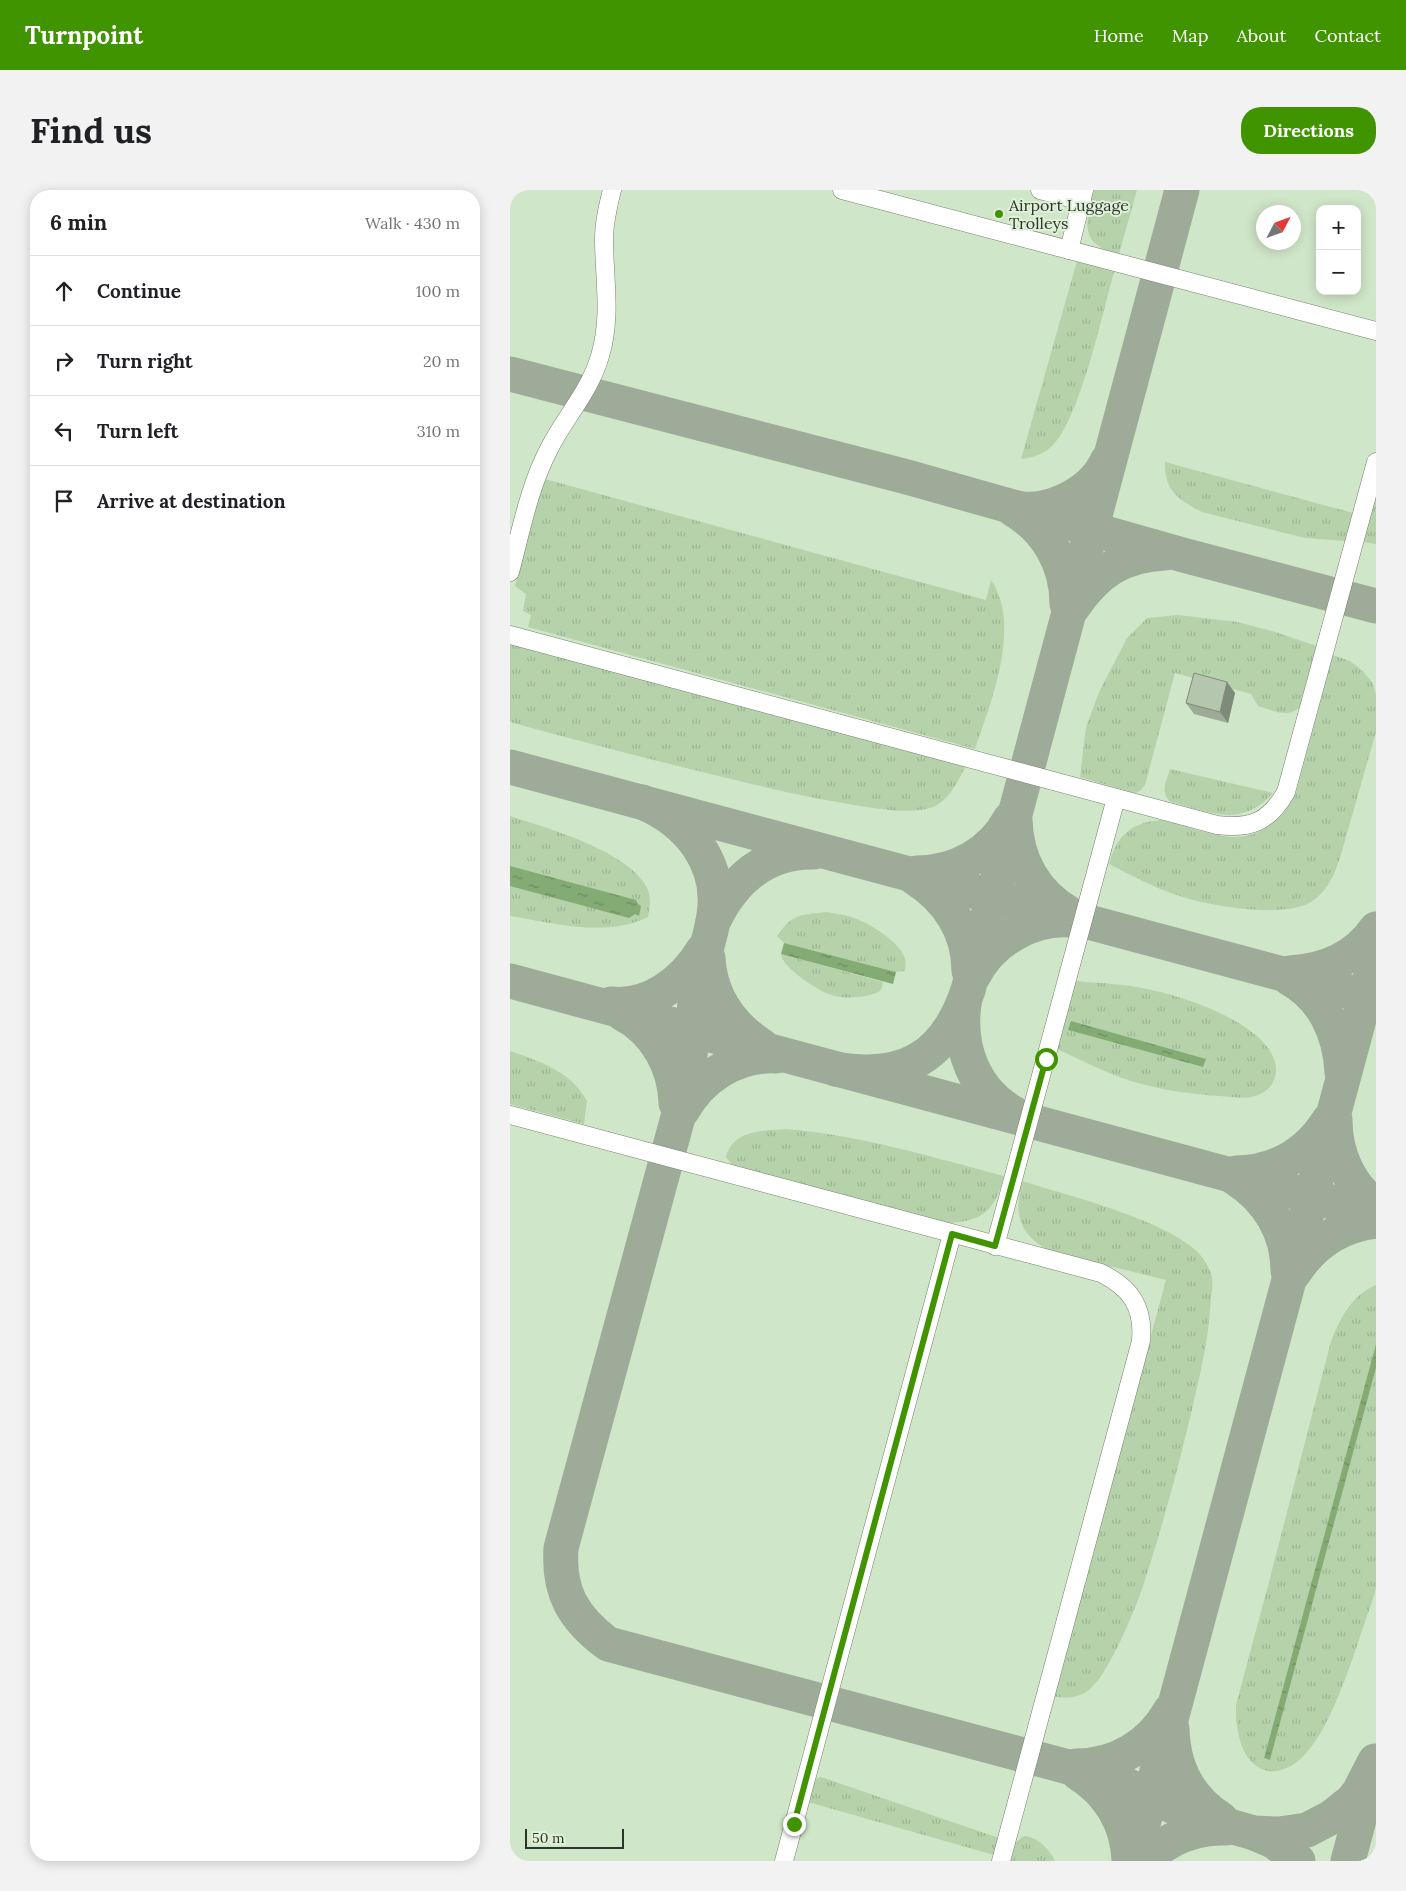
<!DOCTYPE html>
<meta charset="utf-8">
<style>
:root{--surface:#fff;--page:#f2f2f2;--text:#202124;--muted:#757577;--line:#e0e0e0;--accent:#409400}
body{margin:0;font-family:Lora,serif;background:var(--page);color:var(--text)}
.controls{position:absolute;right:15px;top:15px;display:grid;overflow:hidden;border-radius:10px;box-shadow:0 2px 12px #0003}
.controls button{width:45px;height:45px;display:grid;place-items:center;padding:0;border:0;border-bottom:1px solid var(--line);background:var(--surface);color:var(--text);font:25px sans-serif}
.compass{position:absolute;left:746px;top:15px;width:45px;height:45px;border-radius:50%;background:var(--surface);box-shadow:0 2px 12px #0003;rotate:49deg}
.scale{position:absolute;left:15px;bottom:12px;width:99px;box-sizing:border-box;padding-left:5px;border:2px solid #2d342b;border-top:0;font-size:14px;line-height:18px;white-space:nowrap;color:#2d342b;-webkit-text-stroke:4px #dff0d9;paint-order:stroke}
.stop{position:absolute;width:15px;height:15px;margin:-11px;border:4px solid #409400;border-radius:50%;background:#fff}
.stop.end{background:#409400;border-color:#fff;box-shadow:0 1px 5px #0008}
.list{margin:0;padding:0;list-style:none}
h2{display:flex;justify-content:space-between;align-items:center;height:65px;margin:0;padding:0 20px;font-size:21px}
h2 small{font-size:16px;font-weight:400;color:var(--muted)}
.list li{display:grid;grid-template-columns:32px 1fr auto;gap:15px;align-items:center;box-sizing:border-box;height:70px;padding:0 20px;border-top:1px solid var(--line)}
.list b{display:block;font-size:19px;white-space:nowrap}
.list em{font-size:16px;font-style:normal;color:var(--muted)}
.icon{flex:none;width:28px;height:28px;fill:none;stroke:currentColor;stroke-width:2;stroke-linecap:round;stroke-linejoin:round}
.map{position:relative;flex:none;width:866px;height:1671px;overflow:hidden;border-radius:20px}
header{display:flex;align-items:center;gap:30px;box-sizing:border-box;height:70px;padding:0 25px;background:var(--accent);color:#fff}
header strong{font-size:24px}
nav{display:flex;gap:28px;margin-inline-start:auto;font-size:18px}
.intro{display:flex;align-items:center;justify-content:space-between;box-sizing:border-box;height:120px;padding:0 30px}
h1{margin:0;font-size:35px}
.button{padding:12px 22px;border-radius:20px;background:var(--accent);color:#fff;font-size:18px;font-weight:700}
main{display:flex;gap:30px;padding:0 30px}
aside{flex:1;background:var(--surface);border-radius:20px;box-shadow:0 2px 12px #0003}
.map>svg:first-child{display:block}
.built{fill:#d0e6c8;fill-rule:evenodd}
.grass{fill:url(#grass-tufts);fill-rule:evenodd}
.water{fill:url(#water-ripples)}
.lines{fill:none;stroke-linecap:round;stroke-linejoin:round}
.taxiway{stroke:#9eab99;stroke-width:35}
.minor-casing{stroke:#74836e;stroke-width:19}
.minor{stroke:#fff;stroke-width:18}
.wall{fill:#9caa96}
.shaded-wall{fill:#7f8b7a}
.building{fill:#b5c6af;stroke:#7f8b7a}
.route{stroke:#409400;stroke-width:6}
.poi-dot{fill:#409400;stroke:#dff0d9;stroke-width:2}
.labels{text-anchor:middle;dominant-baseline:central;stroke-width:4;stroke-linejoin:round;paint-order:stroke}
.poi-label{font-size:16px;fill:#2d342b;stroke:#dff0d9;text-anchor:start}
</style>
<header>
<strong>Turnpoint</strong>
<nav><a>Home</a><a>Map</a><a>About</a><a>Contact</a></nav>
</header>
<div class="intro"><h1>Find us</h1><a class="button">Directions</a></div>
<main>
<aside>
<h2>6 min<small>Walk · 430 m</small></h2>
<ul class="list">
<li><svg class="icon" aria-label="ahead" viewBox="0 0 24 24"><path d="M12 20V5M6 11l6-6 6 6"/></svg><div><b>Continue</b></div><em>100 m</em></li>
<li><svg class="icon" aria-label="right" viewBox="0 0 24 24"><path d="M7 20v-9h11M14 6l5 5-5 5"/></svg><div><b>Turn right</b></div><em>20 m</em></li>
<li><svg class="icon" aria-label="left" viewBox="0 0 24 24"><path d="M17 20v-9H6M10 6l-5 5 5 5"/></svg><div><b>Turn left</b></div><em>310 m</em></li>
<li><svg class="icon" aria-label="arrive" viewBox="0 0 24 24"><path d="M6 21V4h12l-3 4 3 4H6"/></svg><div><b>Arrive at destination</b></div></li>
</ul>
</aside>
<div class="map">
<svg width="866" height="1671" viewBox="0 0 866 1671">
<defs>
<pattern id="grass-tufts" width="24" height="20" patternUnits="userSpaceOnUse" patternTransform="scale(1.25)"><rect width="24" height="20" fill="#b5d2aa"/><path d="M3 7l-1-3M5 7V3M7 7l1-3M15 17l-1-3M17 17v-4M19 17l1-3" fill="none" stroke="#9cb592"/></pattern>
<pattern id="water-ripples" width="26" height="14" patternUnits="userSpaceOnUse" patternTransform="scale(1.25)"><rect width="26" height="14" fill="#83ab73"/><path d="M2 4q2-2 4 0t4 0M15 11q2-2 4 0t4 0" fill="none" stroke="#6c8c5f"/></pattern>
</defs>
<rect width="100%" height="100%" fill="#dff0d9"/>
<!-- built -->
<path class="built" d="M0,0H866V1671H0ZM810,19H847V101H810ZM754,22H784V52H754Z"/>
<!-- grass -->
<g class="grass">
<path d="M584,0H627L609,64C568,55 576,31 584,0Z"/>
<path d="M567,71L604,82C593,121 569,234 540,258C531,265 522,268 511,269Z"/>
<path d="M655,272L843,323L835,351L795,348L692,322C669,310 654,301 655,272Z"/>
<path d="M35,289L476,410L481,390C512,435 481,513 465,559L18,437L21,425L13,421L16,404L5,396L28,306Z"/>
<polygon points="866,306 866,354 853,352"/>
<path d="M668,425L727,432L762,441L807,456L790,517C778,529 762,520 748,516L741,504L665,483L635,595L630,601L624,603L570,587L576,537L590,500L617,448L637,428Z"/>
<path d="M0,454L456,576C448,590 440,610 423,617C398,626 359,617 333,613C283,605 234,592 184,580C123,565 61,549 0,532Z"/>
<path d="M823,465L840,471L853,481L863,494L866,505V542L830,668C824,685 817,702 801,712C775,728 706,717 676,708C649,700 624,687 599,674C607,646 620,633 650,630C674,635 698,645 722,647C752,648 775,627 786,603Z"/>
<path d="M660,579L763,603C731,639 700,622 661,612C649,603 657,590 660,579Z"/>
<path d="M0,626C37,638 122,662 138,700C141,708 140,718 138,727C95,748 45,733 0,726Z"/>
<path d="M317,722C325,724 333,724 341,727C356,731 391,752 395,769C396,773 395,777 395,781L386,782L274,753L267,746C283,723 291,725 317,722Z"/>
<path d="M271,764L373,792C372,796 372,800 368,802C358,808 332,809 321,805C309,801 272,778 271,764Z"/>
<path d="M566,791C589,793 614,794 637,799C673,806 764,835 766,879C766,892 759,901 748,905C736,910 722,907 710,906C680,904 650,900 621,891C596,883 571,870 547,859ZM558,840L695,869H696L693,877Z"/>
<path d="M0,861C30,871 61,882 77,911L74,934L0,914Z"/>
<path d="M276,939C350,945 422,967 494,986C485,1019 476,1030 440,1033L223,976L216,967C223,940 252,941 276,939Z"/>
<path d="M512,991C555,1005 676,1034 696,1073C698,1077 701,1082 702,1087C703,1093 702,1100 701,1106C700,1131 696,1156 691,1180C675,1252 657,1323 634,1393C626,1418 599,1484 579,1500C568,1508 556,1509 543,1506L656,1090L542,1062C510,1046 503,1025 512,991Z"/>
<path d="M866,1095V1154L754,1568L760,1570L866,1178C866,1228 866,1279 866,1330C866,1350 866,1379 866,1398C863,1411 857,1425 853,1438C841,1473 822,1534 797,1562C786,1576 765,1588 748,1577C728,1564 726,1535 726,1515L759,1392L821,1151C831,1127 841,1106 866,1095Z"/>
<polygon points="311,1587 489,1648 484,1665 298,1612 304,1589"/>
<path d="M514,1646C528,1647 539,1659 545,1671H501L505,1653Z"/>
</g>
<!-- water -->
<g class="water">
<polygon points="0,676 126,710 128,714 131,716 129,726 125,724 119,728 0,696"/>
<polygon points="274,753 386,782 383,794 271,764"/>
<polygon points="561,831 696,869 693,877 558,840"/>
<polygon points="866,1154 866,1178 760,1570 754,1568"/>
</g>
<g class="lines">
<!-- taxiway -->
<g class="taxiway">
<polyline points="0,184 397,287 673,365 866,416"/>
<path d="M512,319C544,322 584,301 597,271"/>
<path d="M504,320C538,340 557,375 557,414"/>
<path d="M563,417C587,382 612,365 655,363"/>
<polyline points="0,577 866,809"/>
<path d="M132,612C178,631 212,673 204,725C201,749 191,771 187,795C182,832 182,869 174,905L51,1358C48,1402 63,1428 98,1454L577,1582L608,1591L681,1625L744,1643L769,1644L797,1640L822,1627L842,1611L849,1602L865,1571"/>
<path d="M505,630C506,670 525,704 560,724"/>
<path d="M407,683C446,683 482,663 500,629"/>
<path d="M405,688C438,709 459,741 459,781"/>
<path d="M203,732C223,690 255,661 304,662"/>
<path d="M198,768C200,806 221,836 252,856"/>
<path d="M780,783C814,781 846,768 866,739"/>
<path d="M464,785C481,751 521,728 559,730"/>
<path d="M779,788C814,807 830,844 832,882"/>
<polyline points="0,791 866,1024"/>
<path d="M101,814C139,818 174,792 193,760"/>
<path d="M454,814C448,858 464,902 505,924"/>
<path d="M113,824C146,841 165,877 166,913"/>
<path d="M325,879C394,891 436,867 458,800L672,0"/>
<path d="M172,921C191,887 226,864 266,866"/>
<path d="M825,930C825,964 839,995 866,1016"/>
<path d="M726,983C766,982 798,964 819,930"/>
<path d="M725,988C758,1009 778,1042 778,1081"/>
<path d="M784,1083C803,1053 831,1035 866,1031"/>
<path d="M662,1539C663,1577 679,1609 711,1629"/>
<path d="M566,1576C606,1576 641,1555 660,1521"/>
<path d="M568,1583C599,1602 618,1634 619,1671"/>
<polyline points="744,1643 765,1652 788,1671"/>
<polyline points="623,1671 866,766"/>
<path d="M635,1671C657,1648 685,1637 717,1638"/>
<polyline points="838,1671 859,1592"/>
</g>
<!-- minor casing -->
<g class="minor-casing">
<g id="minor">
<polyline points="332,0 866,141"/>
<polyline points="530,0 572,11"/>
<polyline points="559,60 574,0"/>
<path d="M0,382C11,341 19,297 39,259C55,227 80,201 90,166C102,126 94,89 94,49C94,32 98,16 102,0"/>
<path d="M0,445L707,635C741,639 759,632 776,602L866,272"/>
<path d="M0,925L591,1083C621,1098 634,1117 631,1151L491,1671"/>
<polyline points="485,1056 606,608"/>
<polyline points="274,1671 442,1044"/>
</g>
</g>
<!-- minor -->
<use href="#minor" class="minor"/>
</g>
<!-- wall -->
<polygon class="wall" points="717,492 725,503 718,533 684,524 676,513"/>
<!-- shaded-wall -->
<polygon class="shaded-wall" points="717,492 725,503 718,533 710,522"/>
<!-- building -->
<polygon class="building" points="684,483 717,492 710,522 676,513"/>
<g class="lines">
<!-- route -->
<polyline class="route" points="284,1634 442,1044 485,1056 536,869"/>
</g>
<!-- markers -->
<circle class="poi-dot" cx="489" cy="24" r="5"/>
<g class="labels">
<!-- poi labels -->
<g class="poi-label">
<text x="499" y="15">Airport Luggage<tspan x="499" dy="18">Trolleys</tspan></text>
</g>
</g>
</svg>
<div class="controls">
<button>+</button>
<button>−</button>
</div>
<svg class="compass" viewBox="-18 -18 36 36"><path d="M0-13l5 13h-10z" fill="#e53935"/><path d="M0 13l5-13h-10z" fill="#757577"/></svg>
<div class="scale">50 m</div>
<div class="stop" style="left:536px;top:869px"></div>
<div class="stop end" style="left:284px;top:1634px"></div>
</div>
</main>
